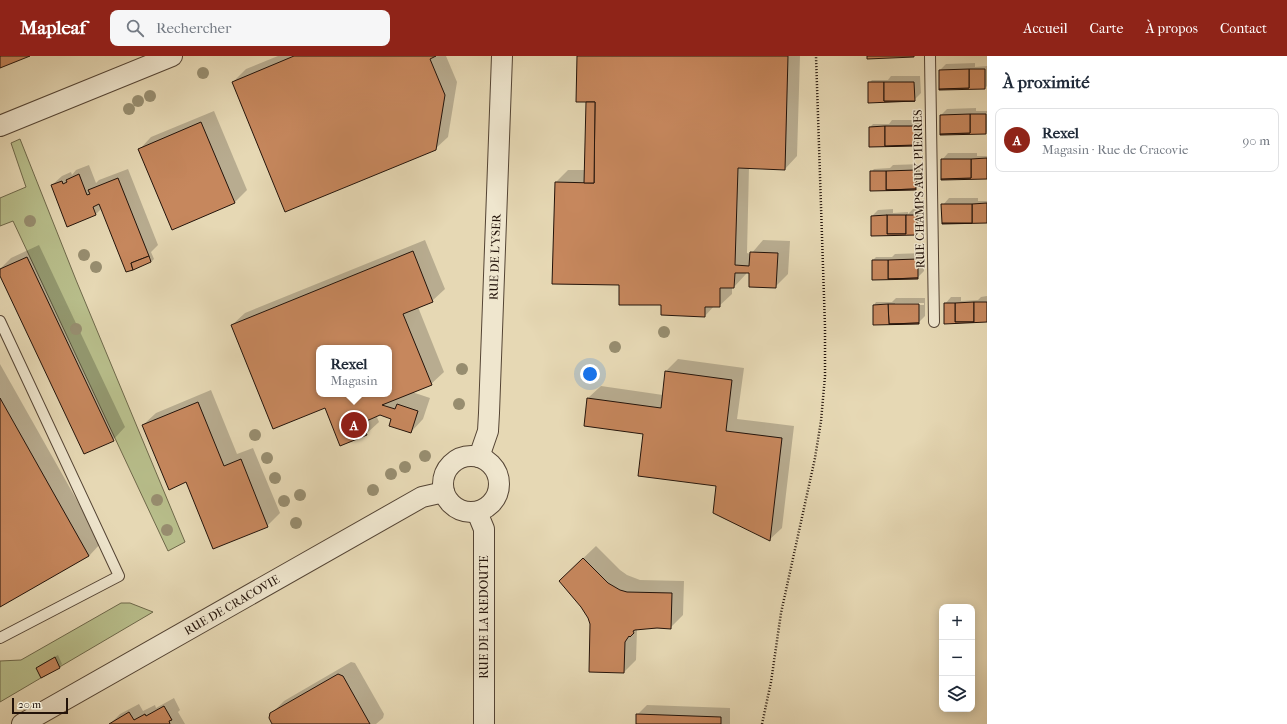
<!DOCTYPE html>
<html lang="fr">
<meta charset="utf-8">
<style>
:root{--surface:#fff;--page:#f6f6f7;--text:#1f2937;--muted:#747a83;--line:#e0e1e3;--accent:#8f2418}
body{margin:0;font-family:"IM FELL French Canon",serif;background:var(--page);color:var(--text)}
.controls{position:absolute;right:12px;bottom:12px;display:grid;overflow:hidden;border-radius:8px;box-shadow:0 2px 10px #0003}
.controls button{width:36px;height:36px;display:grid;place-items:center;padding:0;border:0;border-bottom:1px solid var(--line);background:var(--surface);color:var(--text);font:20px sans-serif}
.scale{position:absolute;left:12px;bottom:10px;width:56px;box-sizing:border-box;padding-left:4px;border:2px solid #23130a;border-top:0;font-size:11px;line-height:14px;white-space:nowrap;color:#23130a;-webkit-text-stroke:3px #efe6ce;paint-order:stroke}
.you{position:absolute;left:590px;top:318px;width:14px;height:14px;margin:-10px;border:3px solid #fff;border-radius:50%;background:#1a73e8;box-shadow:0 0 0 6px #1a73e833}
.badge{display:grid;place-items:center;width:26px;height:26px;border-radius:50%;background:var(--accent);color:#fff;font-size:13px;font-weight:700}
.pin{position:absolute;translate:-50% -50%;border:2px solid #fff;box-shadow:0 1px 4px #0006}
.popup{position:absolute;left:316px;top:289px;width:76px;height:52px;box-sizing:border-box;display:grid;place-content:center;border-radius:8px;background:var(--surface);filter:drop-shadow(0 1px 3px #0005);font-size:13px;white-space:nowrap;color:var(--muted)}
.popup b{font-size:15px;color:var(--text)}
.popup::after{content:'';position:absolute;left:50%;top:100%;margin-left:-8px;border:8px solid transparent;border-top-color:var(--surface)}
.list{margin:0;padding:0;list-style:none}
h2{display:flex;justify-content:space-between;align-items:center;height:52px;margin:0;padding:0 16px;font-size:17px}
h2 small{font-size:13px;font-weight:400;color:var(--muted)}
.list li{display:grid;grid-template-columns:26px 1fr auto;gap:12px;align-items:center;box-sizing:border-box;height:64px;margin:0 8px 8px;padding:0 8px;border:1px solid var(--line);border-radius:8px}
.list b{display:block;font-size:15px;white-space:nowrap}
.list p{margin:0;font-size:13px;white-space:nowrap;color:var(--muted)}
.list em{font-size:13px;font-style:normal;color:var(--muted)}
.icon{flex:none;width:22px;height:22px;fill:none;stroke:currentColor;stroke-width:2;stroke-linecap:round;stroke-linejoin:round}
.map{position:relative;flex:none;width:987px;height:668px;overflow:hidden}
header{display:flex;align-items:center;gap:24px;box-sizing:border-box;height:56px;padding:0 20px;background:var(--accent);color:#fff}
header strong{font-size:19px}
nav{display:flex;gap:22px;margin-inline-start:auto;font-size:14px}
.search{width:280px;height:36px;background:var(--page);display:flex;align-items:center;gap:10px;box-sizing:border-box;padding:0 14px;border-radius:8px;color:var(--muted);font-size:15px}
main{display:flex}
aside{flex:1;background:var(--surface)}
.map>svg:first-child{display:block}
.green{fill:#b8be8b;stroke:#6e684a}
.shadow{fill:#0003;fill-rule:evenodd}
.building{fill:#c6875d;stroke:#23130a;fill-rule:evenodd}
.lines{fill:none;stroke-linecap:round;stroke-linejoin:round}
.service-casing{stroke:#544434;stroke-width:12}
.minor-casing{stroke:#544434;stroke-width:22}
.path{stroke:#23130a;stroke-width:2.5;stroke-dasharray:1 2;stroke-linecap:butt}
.service{stroke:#efe6ce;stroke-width:10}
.minor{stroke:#efe6ce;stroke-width:20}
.tree{fill:#978d6f}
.labels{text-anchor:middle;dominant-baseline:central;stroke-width:3;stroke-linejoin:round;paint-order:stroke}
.street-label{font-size:12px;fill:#23130a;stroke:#efe6ce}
</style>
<header>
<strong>Mapleaf</strong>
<div class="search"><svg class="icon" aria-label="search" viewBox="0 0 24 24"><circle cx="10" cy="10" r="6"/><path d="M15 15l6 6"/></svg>Rechercher</div>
<nav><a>Accueil</a><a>Carte</a><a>À propos</a><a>Contact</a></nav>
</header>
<main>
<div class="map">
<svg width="987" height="668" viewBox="0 0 987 668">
<rect width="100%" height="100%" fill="#e6d8b4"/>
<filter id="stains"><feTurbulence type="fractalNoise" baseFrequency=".005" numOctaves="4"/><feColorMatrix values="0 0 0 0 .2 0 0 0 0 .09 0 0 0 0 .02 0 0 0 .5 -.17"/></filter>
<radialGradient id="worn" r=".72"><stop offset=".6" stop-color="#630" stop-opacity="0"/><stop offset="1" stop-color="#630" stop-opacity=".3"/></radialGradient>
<!-- green -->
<g class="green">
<polygon points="20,83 76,224 185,486 168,495 13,165 0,170 0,142 26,131 11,87"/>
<polygon points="121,547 130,547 153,556 0,646 0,605 21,604"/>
</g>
<!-- shadow -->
<g class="shadow">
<polygon points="278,0 446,0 457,26 448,81 435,93 233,26 246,13"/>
<polygon points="578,0 800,0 797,100 785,113 749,111 747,197 751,198 763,184 790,185 788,218 775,231 750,216 746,216 746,218 734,231 732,231 732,238 719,250 714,250 705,260 662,248 620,228 556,126 568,114 585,114 587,45"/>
<polygon points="975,7 975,11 987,10 987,30 985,32 970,32 940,14 946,8"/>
<polygon points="891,20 920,20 921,37 914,44 869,27 872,24 888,24"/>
<polygon points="976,52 976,55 987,55 987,76 986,77 941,77 941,59 947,53"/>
<polygon points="214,55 247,134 235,146 172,172 139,94 151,81"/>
<polygon points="892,64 921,64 921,82 915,88 886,89 870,71 873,68 889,68"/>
<polygon points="948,97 977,97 977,100 987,100 987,121 942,104"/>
<polygon points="922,108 922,126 916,132 871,116 874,113 890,112 893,109"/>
<polygon points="89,109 96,127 99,124 128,113 158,189 151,196 154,203 151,206 102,152 96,158 52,129 62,120 71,116 72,119 76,114"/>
<polygon points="949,142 978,142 978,145 987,145 987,166 943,149"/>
<polygon points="893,153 893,157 908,156 908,158 913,153 923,153 923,172 917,178 872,160 878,154"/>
<path d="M425,184L445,233L432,245L418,251L444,316L431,328L412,336L430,342L423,363L411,376L392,363L380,358L376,359L379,366L366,378L325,351L232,269L245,257ZM319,292H389V338H319Z"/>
<polygon points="39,189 125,371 113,384 0,218 0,213 11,202"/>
<polygon points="924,197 924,215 918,221 873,204 876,201 892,201 895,198"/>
<polygon points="987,240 987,265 945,248 951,241 961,241 961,245 978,244 981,241"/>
<path d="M896,242H925V260L919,266L874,249L876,246H892ZM895,247H924V249H895Z"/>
<polygon points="678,303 744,312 737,363 794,370 782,472 769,484 717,429 644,378 588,342 601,330 663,339 666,315"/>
<polygon points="0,308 101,487 89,500 0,550"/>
<polygon points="211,334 237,398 253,392 280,457 267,470 187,425 143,369 156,357"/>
<polygon points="596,490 620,514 627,519 640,524 684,525 683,559 670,572 637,573 636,604 624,616 590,615 591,568 572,513"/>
<polygon points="58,599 62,608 59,611 37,612 40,609"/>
<polygon points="351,606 355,607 384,658 383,662 376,668 274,668 271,658 284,645"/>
<polygon points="174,642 180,654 178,656 185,668 110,668 120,658 139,648 143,655 155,649 156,652"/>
<polygon points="647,649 730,652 730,668 637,668 637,659"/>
</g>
<!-- building -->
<g class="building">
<polygon points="0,0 30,0 0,12"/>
<polygon points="294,0 436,0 430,3 445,39 436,94 285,156 232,26"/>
<polygon points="577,0 788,0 785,114 738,112 735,209 749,210 750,196 778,197 776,232 749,231 749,217 735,217 734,232 720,232 720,251 705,251 705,261 661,259 661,249 619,249 619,229 552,228 555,126 594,127 595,46 576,46"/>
<polygon points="867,0 914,0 914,1 867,3"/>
<polygon points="969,13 985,13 985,33 939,34 939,33 969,32"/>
<polygon points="969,13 969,32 939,33 939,14"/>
<polygon points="868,26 884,26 884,45 915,45 868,47"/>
<polygon points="884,26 914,26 915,45 884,45"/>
<polygon points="586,46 595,46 594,127 584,127"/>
<polygon points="970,58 986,58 986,78 940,79 940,78 970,77"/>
<polygon points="970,58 970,77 940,78 940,59"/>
<polygon points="201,66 235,147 172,174 138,93"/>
<polygon points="885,70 885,90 915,89 915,90 869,91 869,71"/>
<polygon points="885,70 915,70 915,89 885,90"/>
<polygon points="987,102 987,123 941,124 941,123 971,122 971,103"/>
<polygon points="941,103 971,103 971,122 941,123"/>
<polygon points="916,114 916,133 886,134 886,115"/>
<polygon points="870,115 886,115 886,134 916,133 916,134 870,135"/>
<polygon points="79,118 87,139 90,138 88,134 118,122 149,200 131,207 133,214 126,216 99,148 93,151 96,159 67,171 51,129 62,125 63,128 67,126 66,124"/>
<polygon points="987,147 987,167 942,168 942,167 972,167 972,148"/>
<polygon points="941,148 972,148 972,167 942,167"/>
<rect x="887" y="159" width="19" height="19"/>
<polygon points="887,159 887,178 906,178 906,159 917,159 917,179 871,180 871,160"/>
<path d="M413,195L433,246L403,258L432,329L382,349L395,353L397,348L418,355L411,377L389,370L391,363L380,359L362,367L367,379L340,390L325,352L273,373L231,269ZM319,292H389V338H319Z"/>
<polygon points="149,200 151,206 133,214 131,207"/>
<polygon points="27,201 114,385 84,398 0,220 0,213"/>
<polygon points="918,203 918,222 888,223 888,204"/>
<polygon points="872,204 888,204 888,223 918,222 918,223 872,224"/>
<polygon points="974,246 974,266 955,266 955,247"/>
<polygon points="974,246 987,246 987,266 944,268 944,247 955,247 955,266 974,266"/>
<polygon points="888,248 919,248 919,267 889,268"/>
<polygon points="888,248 889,268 919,267 919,268 873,269 873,249"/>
<polygon points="665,315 732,324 726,375 782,382 770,485 713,457 716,430 638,420 643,378 584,370 587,342 661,352"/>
<polygon points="0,342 89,500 0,551"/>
<polygon points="198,346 224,410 241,403 268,471 213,493 186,426 169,434 142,369"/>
<polygon points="583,502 608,527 620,534 627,536 672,537 671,573 657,572 635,574 633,575 634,577 630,581 629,580 625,586 624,617 589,616 590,568 588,562 581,551 559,525"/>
<polygon points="55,601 60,612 41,622 36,612"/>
<polygon points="338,618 343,620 370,668 272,668 269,662 270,657"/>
<polygon points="164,650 172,664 169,665 170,668 109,668 129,656 134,664 145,658 146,660"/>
<polygon points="636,658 721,661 721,668 636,668"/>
</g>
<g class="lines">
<!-- service casing -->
<g class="service-casing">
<g id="service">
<polyline points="930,0 934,266"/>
<polyline points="0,265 119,520 0,582"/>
</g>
</g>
<!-- minor casing -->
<g class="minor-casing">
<g id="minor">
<polyline points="0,70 172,0"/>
<circle cx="471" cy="428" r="28"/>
<polyline points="479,401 488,375 489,357 502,0"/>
<polyline points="477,456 484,473 484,668"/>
<polyline points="22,668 422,441 444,436"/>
</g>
</g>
<!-- path -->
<polyline class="path" points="762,668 771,626 781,557 815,402 821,365 825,320 825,271 816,0"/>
<!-- service -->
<use href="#service" class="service"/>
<!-- minor -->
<use href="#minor" class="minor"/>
</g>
<!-- trees -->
<g class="tree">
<circle cx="203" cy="17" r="6"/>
<circle cx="150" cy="40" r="6"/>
<circle cx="138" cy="45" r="6"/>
<circle cx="129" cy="53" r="6"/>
<circle cx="30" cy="165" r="6"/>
<circle cx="84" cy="199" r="6"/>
<circle cx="96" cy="211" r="6"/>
<circle cx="76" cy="273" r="6"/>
<circle cx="664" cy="276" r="6"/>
<circle cx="615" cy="291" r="6"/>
<circle cx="462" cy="313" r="6"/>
<circle cx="459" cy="348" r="6"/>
<circle cx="255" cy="379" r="6"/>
<circle cx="425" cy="400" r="6"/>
<circle cx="267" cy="402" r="6"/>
<circle cx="405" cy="411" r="6"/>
<circle cx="391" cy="418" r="6"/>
<circle cx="275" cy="422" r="6"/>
<circle cx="373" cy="434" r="6"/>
<circle cx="300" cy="439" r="6"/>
<circle cx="157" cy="444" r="6"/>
<circle cx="284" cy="445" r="6"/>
<circle cx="296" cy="467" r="6"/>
<circle cx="167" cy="474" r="6"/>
</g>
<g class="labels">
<!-- street labels -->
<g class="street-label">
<text transform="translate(919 133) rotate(-91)">RUE CHAMPS AUX PIERRES</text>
<text transform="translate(495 201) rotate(-88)">RUE DE L'YSER</text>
<text transform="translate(232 549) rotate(-30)">RUE DE CRACOVIE</text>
<text transform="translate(484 561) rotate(-90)">RUE DE LA REDOUTE</text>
</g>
</g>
<rect width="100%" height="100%" filter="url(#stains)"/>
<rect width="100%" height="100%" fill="url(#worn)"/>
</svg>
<div class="controls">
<button>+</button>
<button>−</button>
<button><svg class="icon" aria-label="layers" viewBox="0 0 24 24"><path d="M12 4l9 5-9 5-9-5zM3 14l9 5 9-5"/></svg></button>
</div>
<div class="scale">20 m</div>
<div class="you"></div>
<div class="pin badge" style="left:354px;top:369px">A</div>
<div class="popup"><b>Rexel</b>Magasin</div>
</div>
<aside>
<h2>À proximité<small></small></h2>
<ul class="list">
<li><span class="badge">A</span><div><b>Rexel</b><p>Magasin · Rue de Cracovie</p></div><em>90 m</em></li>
</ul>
</aside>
</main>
